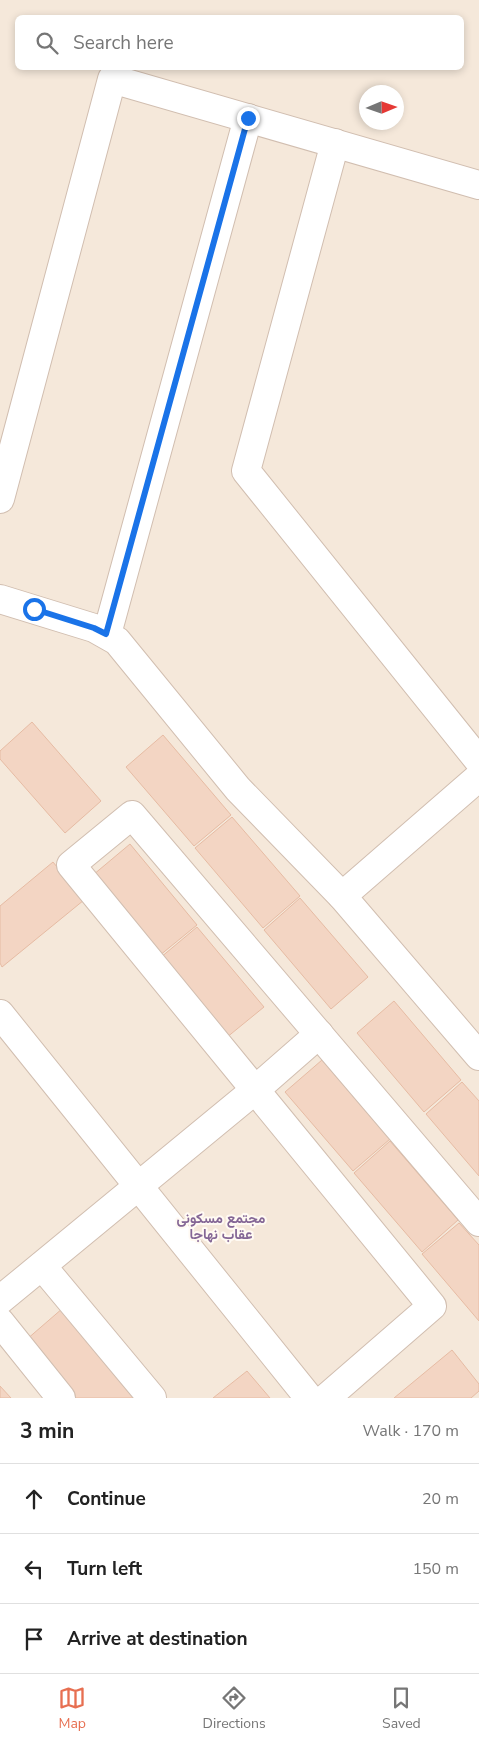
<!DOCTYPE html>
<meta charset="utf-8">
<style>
:root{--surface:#fff;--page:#f6f6f6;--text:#222;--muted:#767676;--line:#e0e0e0;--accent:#e76f51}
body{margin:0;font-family:"Nunito Sans",Vazirmatn,sans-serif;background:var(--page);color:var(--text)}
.compass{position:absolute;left:359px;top:85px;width:45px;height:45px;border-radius:50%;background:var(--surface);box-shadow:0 2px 8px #0003;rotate:88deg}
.stop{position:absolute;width:15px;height:15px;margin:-11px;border:4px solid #1a73e8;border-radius:50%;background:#fff}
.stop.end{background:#1a73e8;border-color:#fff;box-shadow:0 1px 5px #0008}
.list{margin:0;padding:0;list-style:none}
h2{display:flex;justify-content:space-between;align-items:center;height:65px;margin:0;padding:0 20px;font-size:21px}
h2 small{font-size:16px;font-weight:400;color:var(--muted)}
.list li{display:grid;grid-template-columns:32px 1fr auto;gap:15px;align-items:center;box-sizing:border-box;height:70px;padding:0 20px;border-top:1px solid var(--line)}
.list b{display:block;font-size:19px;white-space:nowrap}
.list em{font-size:16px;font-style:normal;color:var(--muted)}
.icon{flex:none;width:28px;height:28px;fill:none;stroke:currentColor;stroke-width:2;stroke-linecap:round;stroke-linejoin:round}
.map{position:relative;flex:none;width:479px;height:1398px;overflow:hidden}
.search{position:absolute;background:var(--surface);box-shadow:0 2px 8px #0003;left:15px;right:15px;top:15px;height:55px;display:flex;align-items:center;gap:12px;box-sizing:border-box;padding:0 18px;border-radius:8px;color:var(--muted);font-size:19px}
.sheet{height:275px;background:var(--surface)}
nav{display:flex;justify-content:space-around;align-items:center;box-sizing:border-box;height:70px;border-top:1px solid var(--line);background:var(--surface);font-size:14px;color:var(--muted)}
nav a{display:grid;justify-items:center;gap:2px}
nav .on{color:var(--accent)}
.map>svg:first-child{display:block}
.residential{fill:#f5e8da;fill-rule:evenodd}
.building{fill:#f3d5c3;stroke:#e6bba3}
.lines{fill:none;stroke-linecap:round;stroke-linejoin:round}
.minor-casing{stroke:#d1beb0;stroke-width:30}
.minor{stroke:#fff;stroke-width:28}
.route{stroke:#1a73e8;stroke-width:6}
.labels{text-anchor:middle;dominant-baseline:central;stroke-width:4;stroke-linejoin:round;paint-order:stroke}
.neighbourhood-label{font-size:14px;font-weight:bold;fill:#846695;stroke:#fffaf3}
</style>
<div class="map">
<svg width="479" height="1398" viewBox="0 0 479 1398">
<rect width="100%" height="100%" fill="#fdf6ec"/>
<!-- residential -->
<path class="residential" d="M0,0H479V1398H0ZM18,18H462V68H18ZM366,92H396V122H366Z"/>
<!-- building -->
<g class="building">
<polygon points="32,722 101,801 65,833 0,759 0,751"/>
<polygon points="163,735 231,815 194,846 126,767"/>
<polygon points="232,817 300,896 263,928 195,848"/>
<polygon points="130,844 197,925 159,956 93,875"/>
<polygon points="53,862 84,900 2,967 0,963 0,906"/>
<polygon points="300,898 368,977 331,1009 264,930"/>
<polygon points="197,927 264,1007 226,1038 160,958"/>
<polygon points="394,1001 461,1080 424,1112 357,1033"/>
<polygon points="322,1060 390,1139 353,1171 285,1092"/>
<polygon points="462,1082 479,1101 479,1176 426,1114"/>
<polygon points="390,1141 458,1220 422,1252 354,1173"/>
<polygon points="459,1223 479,1245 479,1321 422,1254"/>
<polygon points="63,1308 140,1398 76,1398 26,1340"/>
<polygon points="452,1350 479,1384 479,1391 471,1398 394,1398"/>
<polygon points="247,1371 270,1398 213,1398"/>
<polygon points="0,1386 11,1398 0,1398"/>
</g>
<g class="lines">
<!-- minor casing -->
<g class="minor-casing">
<g id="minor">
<polyline points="335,143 246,471 479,761"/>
<polyline points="0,499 112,79 479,185"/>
<polyline points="0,599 94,628 117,641 238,789 342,896 479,777"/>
<polyline points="107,634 248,118"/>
<polyline points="342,896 479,1056"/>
<polyline points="0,1014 309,1398"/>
<polyline points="42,1266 152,1398"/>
<polyline points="0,1300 255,1090 319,1034"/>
<polyline points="0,1322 61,1398"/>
<polyline points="326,1398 432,1306 71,865 132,815 479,1222"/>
</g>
</g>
<!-- minor -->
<use href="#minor" class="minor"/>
</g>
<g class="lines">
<!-- route -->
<polyline class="route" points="34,609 94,628 106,634 248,118"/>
</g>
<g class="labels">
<!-- neighbourhood labels -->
<g class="neighbourhood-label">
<text x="221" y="1218">مجتمع مسکونی<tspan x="221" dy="16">عقاب نهاجا</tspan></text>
</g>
</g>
</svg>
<svg class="compass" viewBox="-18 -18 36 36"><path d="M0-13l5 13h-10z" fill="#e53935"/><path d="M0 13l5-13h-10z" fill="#767676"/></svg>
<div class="stop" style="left:34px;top:609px"></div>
<div class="stop end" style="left:248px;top:118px"></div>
<div class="search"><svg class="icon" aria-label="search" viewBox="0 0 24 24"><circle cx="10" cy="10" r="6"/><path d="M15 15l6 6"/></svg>Search here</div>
</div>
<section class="sheet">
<h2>3 min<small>Walk · 170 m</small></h2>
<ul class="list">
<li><svg class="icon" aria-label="ahead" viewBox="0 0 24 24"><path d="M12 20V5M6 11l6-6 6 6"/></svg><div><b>Continue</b></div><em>20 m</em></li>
<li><svg class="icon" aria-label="left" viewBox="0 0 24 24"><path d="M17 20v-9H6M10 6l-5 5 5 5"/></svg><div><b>Turn left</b></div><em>150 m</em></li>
<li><svg class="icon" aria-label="arrive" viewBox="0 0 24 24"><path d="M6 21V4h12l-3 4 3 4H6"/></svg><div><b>Arrive at destination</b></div></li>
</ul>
</section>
<nav>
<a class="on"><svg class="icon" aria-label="map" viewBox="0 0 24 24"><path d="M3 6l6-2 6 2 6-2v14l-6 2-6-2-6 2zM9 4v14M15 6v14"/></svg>Map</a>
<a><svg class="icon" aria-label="directions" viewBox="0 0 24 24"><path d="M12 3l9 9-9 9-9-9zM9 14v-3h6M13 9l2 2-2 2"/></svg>Directions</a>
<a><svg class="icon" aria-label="saved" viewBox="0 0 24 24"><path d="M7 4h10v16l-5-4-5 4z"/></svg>Saved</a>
</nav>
